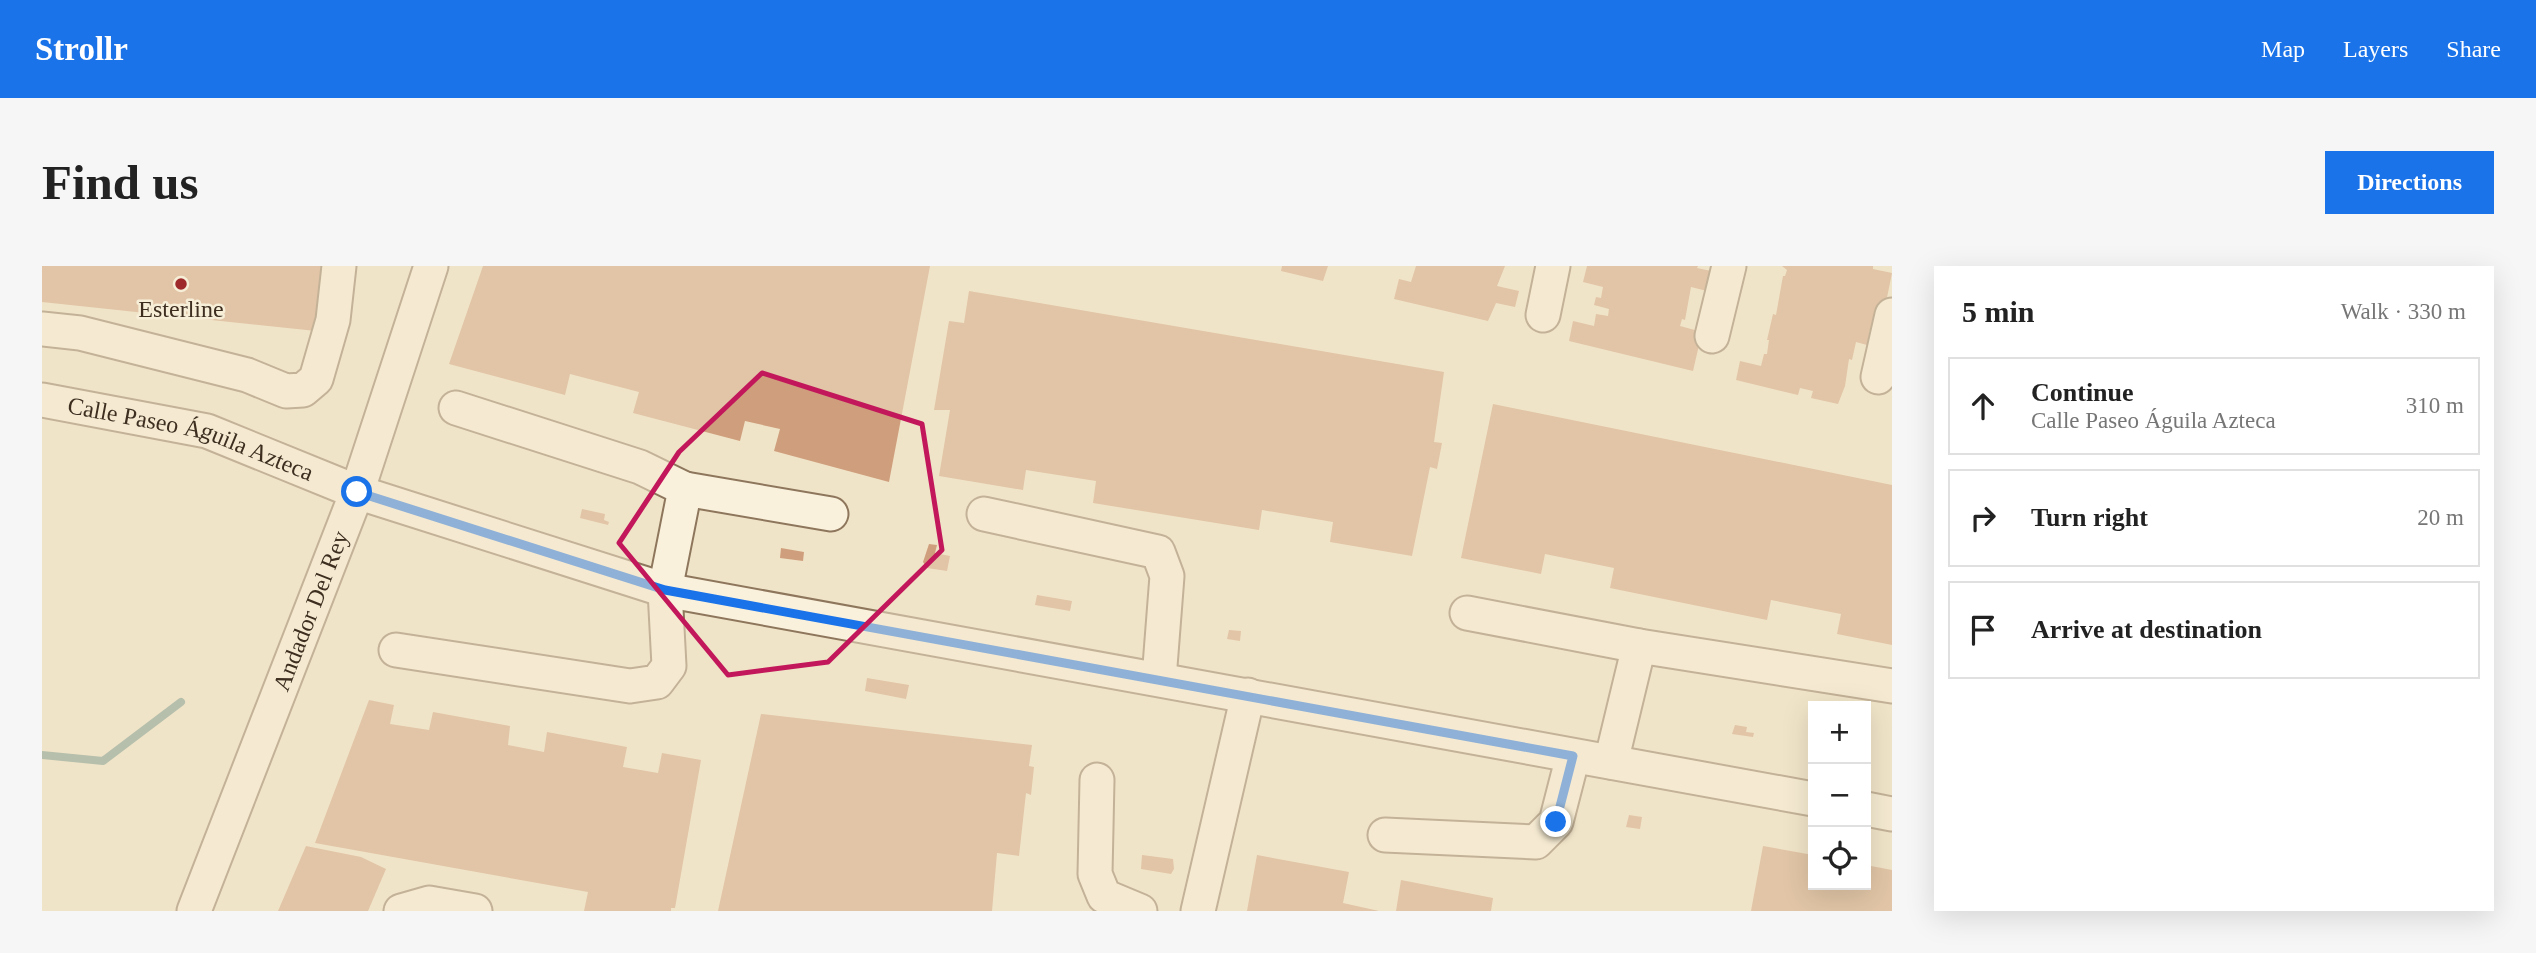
<!DOCTYPE html>
<meta charset="utf-8">
<style>
:root{--surface:#fff;--page:#f6f6f6;--text:#222;--muted:#767676;--line:#e0e0e0;--accent:#1a73e8}
body{margin:0;font-family:Georgia,serif;background:var(--page);color:var(--text)}
.controls{position:absolute;right:21px;bottom:21px;display:grid;overflow:hidden;border-radius:0px;box-shadow:0 7px 28px #0002}
.controls button{width:63px;height:63px;display:grid;place-items:center;padding:0;border:0;border-bottom:2px solid var(--line);background:var(--surface);color:var(--text);font:35px sans-serif}
.stop{position:absolute;width:21px;height:21px;margin:-16px;border:5px solid #1a73e8;border-radius:50%;background:#fff}
.stop.end{background:#1a73e8;border-color:#fff;box-shadow:0 2px 7px #0008}
.list{margin:0;padding:0;list-style:none}
h2{display:flex;justify-content:space-between;align-items:center;height:91px;margin:0;padding:0 28px;font-size:30px}
h2 small{font-size:23px;font-weight:400;color:var(--muted)}
.list li{display:grid;grid-template-columns:46px 1fr auto;gap:21px;align-items:center;box-sizing:border-box;height:98px;margin:0 14px 14px;padding:0 14px;border:2px solid var(--line);border-radius:0px}
.list b{display:block;font-size:26px;white-space:nowrap}
.list p{margin:0;font-size:23px;white-space:nowrap;color:var(--muted)}
.list em{font-size:23px;font-style:normal;color:var(--muted)}
.icon{flex:none;width:38px;height:38px;fill:none;stroke:currentColor;stroke-width:2;stroke-linecap:round;stroke-linejoin:round}
.map{position:relative;flex:none;width:1850px;height:645px;overflow:hidden;border-radius:0px}
header{display:flex;align-items:center;gap:42px;box-sizing:border-box;height:98px;padding:0 35px;background:var(--accent);color:#fff}
header strong{font-size:33px}
nav{display:flex;gap:38px;margin-inline-start:auto;font-size:24px}
.intro{display:flex;align-items:center;justify-content:space-between;box-sizing:border-box;height:168px;padding:0 42px}
h1{margin:0;font-size:49px}
.button{padding:18px 32px;border-radius:0px;background:var(--accent);color:#fff;font-size:24px;font-weight:700}
main{display:flex;gap:42px;padding:0 42px}
aside{flex:1;background:var(--surface);border-radius:0px;box-shadow:0 7px 28px #0002}
.map>svg:first-child{display:block}
.lines{fill:none;stroke-linecap:round;stroke-linejoin:round}
.stream{stroke:#6f938a;stroke-width:8}
.building{fill:#cf9f7d}
.minor-casing{stroke:#8d765c;stroke-width:37}
.minor{stroke:#faf1dc;stroke-width:33}
.route{stroke:#1a73e8;stroke-width:9}
.marked{fill:none;stroke:#c2185b;stroke-width:5;stroke-linejoin:round}
.poi-dot{fill:#9e2a2b;stroke:#f7eed8;stroke-width:2.5}
.labels{text-anchor:middle;dominant-baseline:central;stroke-width:5;stroke-linejoin:round;paint-order:stroke}
.poi-label{font-size:24px;fill:#3d2e20;stroke:#f7eed8}
.street-label{font-size:24px;fill:#3d2e20;stroke:#f7eed8}
</style>
<header>
<strong>Strollr</strong>
<nav><a>Map</a><a>Layers</a><a>Share</a></nav>
</header>
<div class="intro"><h1>Find us</h1><a class="button">Directions</a></div>
<main>
<div class="map">
<svg width="1850" height="645" viewBox="0 0 1850 645">
<rect width="100%" height="100%" fill="#f0e4c8"/>
<g class="lines">
<!-- stream -->
<polyline class="stream" points="0,489 61,495 139,436"/>
</g>
<!-- building -->
<g class="building">
<polygon points="0,0 281,0 274,65 0,36"/>
<polygon points="441,0 888,0 847,216 732,185 738,163 703,155 698,175 591,147 597,126 528,108 523,129 407,98"/>
<polygon points="1240,0 1286,0 1281,15 1239,5"/>
<polygon points="1374,0 1463,0 1455,20 1477,25 1473,41 1454,37 1446,55 1352,33 1357,13 1369,16"/>
<polygon points="1545,0 1656,0 1655,2 1674,6 1669,26 1649,21 1643,54 1640,53 1638,60 1660,66 1651,105 1527,75 1531,55 1552,60 1554,48 1566,50 1567,43 1552,39 1554,31 1559,32 1561,21 1541,16"/>
<polygon points="1740,0 1831,0 1831,3 1850,7 1838,66 1828,64 1825,79 1814,76 1810,94 1807,93 1803,120 1796,138 1769,132 1771,125 1758,122 1756,129 1694,114 1698,95 1719,100 1722,88 1725,88 1727,74 1725,74 1731,48 1734,49 1741,10 1743,10 1745,4"/>
<polygon points="927,25 1402,106 1392,176 1400,177 1395,203 1388,201 1370,290 1288,276 1291,256 1220,244 1217,264 1051,237 1054,215 984,204 981,224 897,210 908,144 892,144 907,55 922,57"/>
<polygon points="1451,138 1850,219 1850,379 1795,368 1799,348 1729,334 1725,354 1568,322 1572,302 1503,288 1499,308 1419,292"/>
<polygon points="540,243 563,248 562,254 567,256 566,259 538,252"/>
<polygon points="887,278 895,279 893,287 908,290 905,305 885,302 881,296"/>
<polygon points="739,282 762,286 761,295 738,292"/>
<polygon points="995,329 1030,335 1028,345 993,339"/>
<polygon points="1187,364 1199,365 1198,375 1185,373"/>
<polygon points="825,412 867,419 864,433 823,425"/>
<polygon points="327,434 352,439 348,458 387,464 391,446 468,460 466,479 502,486 505,466 585,481 581,501 616,507 620,487 659,494 633,642 629,642 629,645 542,645 546,626 273,577"/>
<polygon points="719,448 990,479 987,500 992,501 989,529 984,527 977,590 955,587 950,645 676,645"/>
<polygon points="1693,459 1705,461 1704,466 1712,467 1711,471 1690,468"/>
<polygon points="1587,549 1600,551 1598,563 1584,561"/>
<polygon points="264,580 319,591 344,603 326,645 236,645"/>
<polygon points="1721,580 1771,589 1771,619 1824,619 1824,599 1850,604 1850,645 1709,645"/>
<polygon points="1100,589 1131,593 1132,603 1129,608 1099,603"/>
<polygon points="1215,589 1307,606 1301,637 1337,645 1205,645"/>
<polygon points="1359,614 1451,632 1449,645 1354,645"/>
</g>
<g class="lines">
<!-- minor casing -->
<g class="minor-casing">
<g id="minor">
<polyline points="1501,49 1511,0"/>
<polyline points="0,63 38,67 205,109 244,125 261,124 274,113 291,54 297,0"/>
<polyline points="1670,70 1687,0"/>
<polyline points="1836,111 1850,49"/>
<path id="s1" d="M0,134L165,165L315,226L623,324L1771,533"/>
<polyline points="643,223 789,248"/>
<polyline points="942,248 1116,286 1125,310 1117,413"/>
<polyline points="1425,347 1597,380"/>
<polyline points="354,384 588,420 615,416 627,400 623,324 643,223 598,201 414,142"/>
<polyline points="1569,496 1597,380 1850,420"/>
<polyline points="1055,514 1053,608 1062,630 1098,645"/>
<polyline points="1824,543 1850,548"/>
<polyline points="1343,569 1494,576 1514,556 1531,490"/>
<path id="s2" d="M152,645L315,226L389,0"/>
<polyline points="359,645 387,637 433,645"/>
<polyline points="1156,645 1206,429"/>
</g>
</g>
<!-- minor -->
<use href="#minor" class="minor"/>
</g>
<g class="lines">
<!-- route -->
<polyline class="route" points="315,226 623,324 1531,490 1514,556"/>
</g>
<!-- marked area -->
<path d="M0 0H1850V645H0ZM720,107L880,158L900,284L786,396L686,409L577,277L637,186Z" fill="#f0e4c8" fill-opacity=".55" fill-rule="evenodd"/>
<path class="marked" d="M720,107L880,158L900,284L786,396L686,409L577,277L637,186Z"/>
<!-- markers -->
<circle class="poi-dot" cx="139" cy="18" r="7"/>
<g class="labels">
<!-- poi labels -->
<g class="poi-label">
<text x="139" y="43">Esterline</text>
</g>
<!-- street labels -->
<g class="street-label">
<text stroke="none"><textPath href="#s1" startOffset="154">Calle Paseo Águila Azteca</textPath></text>
<text stroke="none"><textPath href="#s2" startOffset="322">Andador Del Rey</textPath></text>
</g>
</g>
</svg>
<div class="controls">
<button>+</button>
<button>−</button>
<button><svg class="icon" aria-label="locate" viewBox="0 0 24 24"><circle cx="12" cy="12" r="6"/><path d="M12 2v4M12 18v4M2 12h4M18 12h4"/></svg></button>
</div>
<div class="stop" style="left:315px;top:226px"></div>
<div class="stop end" style="left:1514px;top:556px"></div>
</div>
<aside>
<h2>5 min<small>Walk · 330 m</small></h2>
<ul class="list">
<li><svg class="icon" aria-label="ahead" viewBox="0 0 24 24"><path d="M12 20V5M6 11l6-6 6 6"/></svg><div><b>Continue</b><p>Calle Paseo Águila Azteca</p></div><em>310 m</em></li>
<li><svg class="icon" aria-label="right" viewBox="0 0 24 24"><path d="M7 20v-9h11M14 6l5 5-5 5"/></svg><div><b>Turn right</b></div><em>20 m</em></li>
<li><svg class="icon" aria-label="arrive" viewBox="0 0 24 24"><path d="M6 21V4h12l-3 4 3 4H6"/></svg><div><b>Arrive at destination</b></div></li>
</ul>
</aside>
</main>
